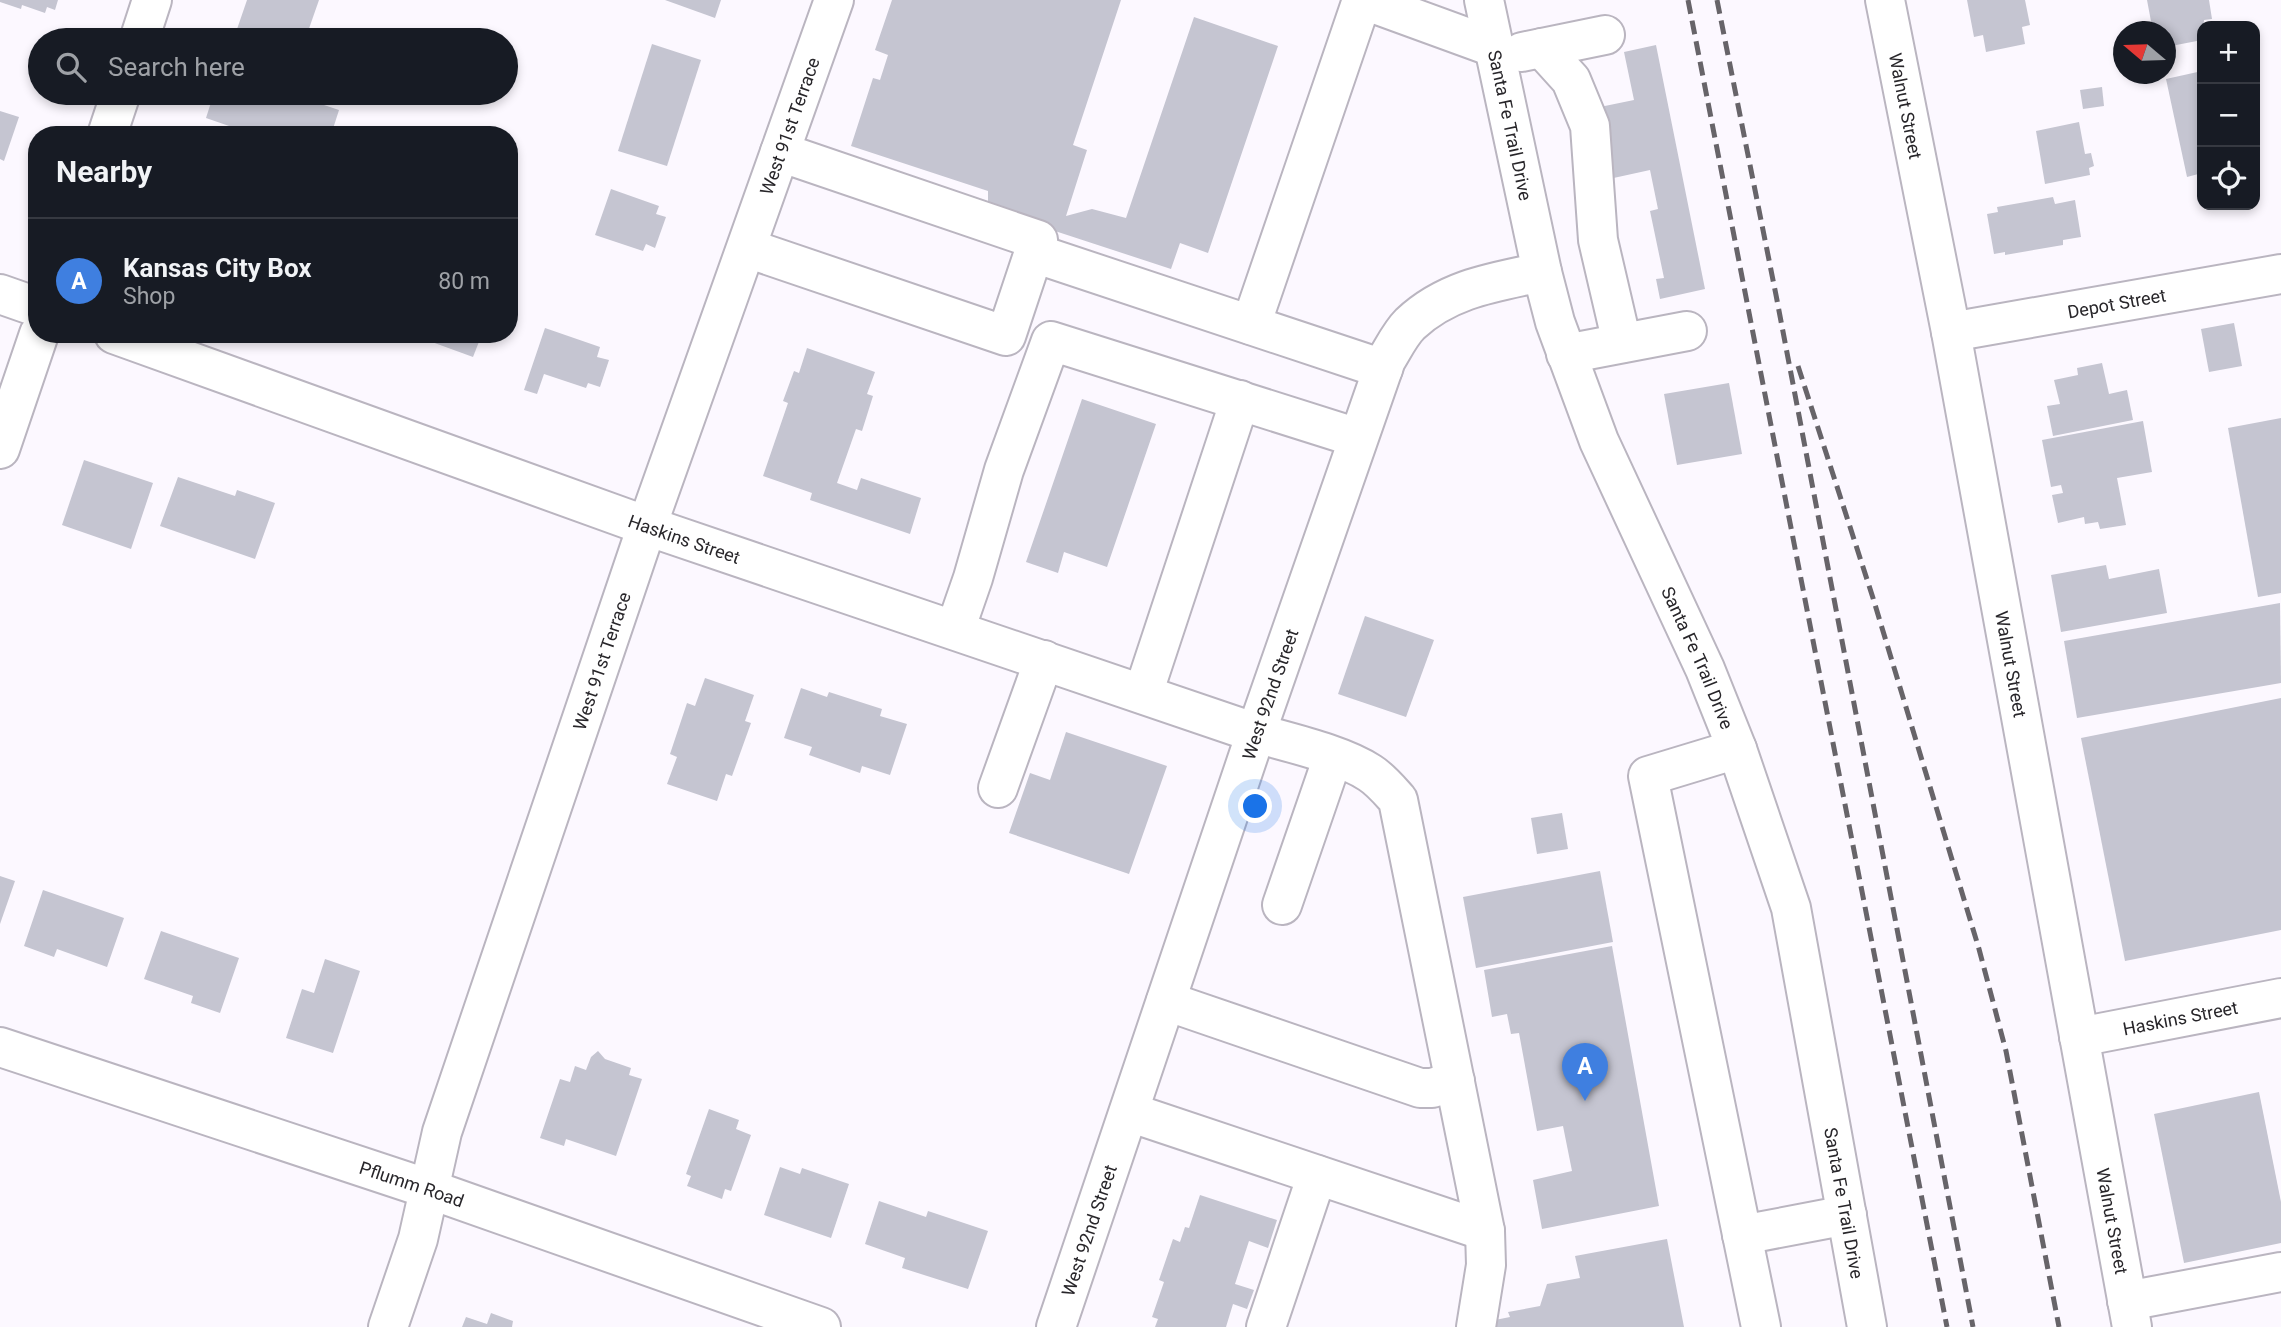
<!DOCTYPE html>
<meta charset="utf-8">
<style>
:root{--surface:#171b24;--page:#20242c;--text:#f1f3f6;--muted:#9ea1a6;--line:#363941;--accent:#0b8043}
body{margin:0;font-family:Roboto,sans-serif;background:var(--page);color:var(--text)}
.controls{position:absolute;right:21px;top:21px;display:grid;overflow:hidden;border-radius:14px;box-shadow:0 4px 10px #0003}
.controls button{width:63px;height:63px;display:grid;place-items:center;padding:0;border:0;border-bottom:2px solid var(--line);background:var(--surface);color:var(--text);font:35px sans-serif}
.compass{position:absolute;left:2113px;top:21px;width:63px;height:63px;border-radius:50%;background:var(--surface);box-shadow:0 4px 10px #0003;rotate:289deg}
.you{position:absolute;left:1256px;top:807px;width:24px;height:24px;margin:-18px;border:5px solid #fff;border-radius:50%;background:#1a73e8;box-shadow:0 0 0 10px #1a73e833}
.badge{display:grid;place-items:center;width:46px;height:46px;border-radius:50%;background:var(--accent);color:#fff;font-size:23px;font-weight:700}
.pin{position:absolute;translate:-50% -58px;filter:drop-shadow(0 2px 4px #0008)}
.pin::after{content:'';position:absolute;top:37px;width:24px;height:21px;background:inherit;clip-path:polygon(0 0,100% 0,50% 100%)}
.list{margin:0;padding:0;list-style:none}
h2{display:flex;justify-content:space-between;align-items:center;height:91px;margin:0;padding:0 28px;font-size:30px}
h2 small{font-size:23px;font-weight:400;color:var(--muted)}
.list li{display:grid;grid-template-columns:46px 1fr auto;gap:21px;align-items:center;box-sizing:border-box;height:126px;padding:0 28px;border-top:2px solid var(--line)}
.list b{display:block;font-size:26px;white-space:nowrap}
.list p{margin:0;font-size:23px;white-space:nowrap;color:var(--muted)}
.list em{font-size:23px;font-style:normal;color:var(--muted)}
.icon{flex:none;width:38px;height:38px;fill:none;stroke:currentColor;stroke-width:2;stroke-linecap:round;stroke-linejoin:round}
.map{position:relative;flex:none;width:2281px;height:1327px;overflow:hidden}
.search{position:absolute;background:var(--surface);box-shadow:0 4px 10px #0003;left:28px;top:28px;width:490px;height:77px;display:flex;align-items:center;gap:18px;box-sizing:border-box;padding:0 24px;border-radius:38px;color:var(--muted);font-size:26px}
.panel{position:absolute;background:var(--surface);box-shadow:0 4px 10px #0003;left:28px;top:126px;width:490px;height:217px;border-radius:28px}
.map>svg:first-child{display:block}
.building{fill:#c5c5d1}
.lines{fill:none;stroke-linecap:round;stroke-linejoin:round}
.minor-casing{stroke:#bab5c0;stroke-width:42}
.major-casing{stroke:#bab5c0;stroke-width:42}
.minor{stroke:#fff;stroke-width:38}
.major{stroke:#fff;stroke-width:38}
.rail{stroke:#676469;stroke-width:5;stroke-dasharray:14 7;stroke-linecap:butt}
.labels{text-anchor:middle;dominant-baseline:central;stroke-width:5;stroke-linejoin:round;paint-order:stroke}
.street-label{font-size:18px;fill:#28262a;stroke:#fcf8ff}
</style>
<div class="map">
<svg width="2281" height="1327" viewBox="0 0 2281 1327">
<rect width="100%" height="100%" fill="#fcf8ff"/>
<!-- building -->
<g class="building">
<polygon points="0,0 58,0 55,10 47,7 45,13 22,5 21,9 0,2"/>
<polygon points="247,0 319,0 305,40 251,40 235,35"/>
<polygon points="665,0 721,0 715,18"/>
<polygon points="892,0 1121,0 1073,145 1087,150 1066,216 1092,209 1126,218 1194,17 1278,46 1208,253 1180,243 1171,269 988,209 988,191 851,146 873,78 880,80 888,55 875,50"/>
<polygon points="1967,0 2025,0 2030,25 2022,27 2025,44 1986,52 1983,35 1974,37"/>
<polygon points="2147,0 2209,0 2212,19 2204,20 2202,40 2166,47 2166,32 2153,32"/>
<polygon points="652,44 701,60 667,166 618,151"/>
<polygon points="1656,45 1705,289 1660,299 1656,279 1664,278 1650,211 1658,209 1650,170 1609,179 1595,108 1634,100 1624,52"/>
<polygon points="2202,71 2202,173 2187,177 2166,79"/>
<polygon points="2102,87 2104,106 2083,109 2080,90"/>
<polygon points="214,93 288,93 339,110 331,135 255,135 206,118"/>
<polygon points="0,111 19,117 4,161 0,159"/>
<polygon points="2079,122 2085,154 2091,153 2094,166 2089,168 2090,175 2045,184 2036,131"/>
<polygon points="611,189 659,206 656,214 666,217 655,248 646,244 643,251 595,235"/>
<polygon points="2053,197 2055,204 2075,200 2081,237 2063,240 2063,245 2005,255 2005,252 1994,254 1987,214 1998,212 1997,207"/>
<polygon points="2234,323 2242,366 2209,372 2201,329"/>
<polygon points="545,328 600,347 597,357 609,360 600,387 588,383 586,388 544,374 537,394 524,390"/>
<polygon points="410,334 482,334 473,357"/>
<polygon points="807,348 875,372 867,394 873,396 862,431 856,429 837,483 857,490 861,478 921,498 910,534 810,500 812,493 763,476 788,403 783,401 794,371 799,373"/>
<polygon points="2102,363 2109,394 2127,390 2133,420 2053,436 2047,406 2060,404 2054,380 2078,375 2077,368"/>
<polygon points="1729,383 1742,454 1677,465 1664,394"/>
<polygon points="1082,399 1156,424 1107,567 1064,552 1058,573 1026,562"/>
<polygon points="2281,418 2281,593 2258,597 2228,428"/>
<polygon points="2143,421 2152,472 2117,478 2126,525 2100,529 2098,522 2085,524 2084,517 2058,523 2052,495 2063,493 2061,485 2051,487 2042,440"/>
<polygon points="84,460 153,483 131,549 62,525"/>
<polygon points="178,477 235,496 237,490 275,503 255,559 160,526"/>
<polygon points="2106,565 2109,579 2159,569 2167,613 2061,632 2051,575"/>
<polygon points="2280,603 2281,683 2077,718 2064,641"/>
<polygon points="1365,616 1434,640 1406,717 1338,694"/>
<polygon points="705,678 754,695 745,721 751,723 732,776 726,774 717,801 667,784 677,757 670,754 687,703 695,706"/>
<polygon points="801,688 827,697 829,692 882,709 880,716 907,724 890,775 862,766 860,773 809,755 812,747 784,738"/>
<polygon points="2281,698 2281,930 2125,961 2081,738"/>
<polygon points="1066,732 1167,766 1129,874 1009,833 1030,773 1050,780"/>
<polygon points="1562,813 1568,849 1537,854 1531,818"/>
<polygon points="1600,871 1613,942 1476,968 1463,897"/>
<polygon points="0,876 15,881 0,924"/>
<polygon points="43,890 124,918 107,967 57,949 54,957 24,946"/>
<polygon points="161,931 239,958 220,1013 191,1003 193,996 144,979"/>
<polygon points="1612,946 1659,1206 1542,1229 1533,1180 1572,1171 1563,1126 1537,1131 1519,1033 1511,1034 1507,1014 1492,1017 1484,970"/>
<polygon points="325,959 360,971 333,1053 286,1038 302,989 314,993"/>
<polygon points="598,1051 605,1059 631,1068 629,1075 642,1079 616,1156 566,1139 564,1146 540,1138 560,1079 570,1082 575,1066 586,1070 591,1057"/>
<polygon points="2259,1092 2281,1202 2281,1243 2184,1263 2154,1114"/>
<polygon points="709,1109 739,1120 736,1129 751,1135 731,1191 725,1189 722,1199 687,1186 691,1176 686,1174"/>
<polygon points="780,1167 800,1174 802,1168 849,1184 831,1238 764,1215"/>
<polygon points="1200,1195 1277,1220 1268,1248 1249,1241 1235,1284 1254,1290 1247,1309 1233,1304 1226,1327 1155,1327 1158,1319 1152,1317 1164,1282 1159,1280 1173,1239 1180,1242 1185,1227 1189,1228"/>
<polygon points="879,1201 926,1217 928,1211 988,1231 968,1289 902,1268 905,1258 865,1244"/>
<polygon points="1667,1239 1684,1327 1486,1327 1485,1322 1510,1317 1508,1312 1540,1306 1547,1284 1580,1278 1575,1256"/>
<polygon points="491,1313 513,1321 512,1327 462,1327 466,1317 487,1324"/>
</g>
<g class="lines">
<!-- minor casing -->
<g class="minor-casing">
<g id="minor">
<polyline points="1364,0 1493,47"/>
<path id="s1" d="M1885,0L1951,332L2132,1327"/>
<polyline points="139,40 152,0"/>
<polyline points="1542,48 1571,80 1590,126 1598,240 1622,343"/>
<polyline points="1522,52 1605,35"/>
<polyline points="107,135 121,93"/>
<polyline points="747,248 1006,336 1038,240 780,152"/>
<polyline points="1034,253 1383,369"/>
<polyline points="0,294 37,307"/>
<polyline points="1251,325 1362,0"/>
<path id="s2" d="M1951,332L2281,274"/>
<path id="s3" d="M114,334L647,526L1256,733C1290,743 1341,754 1370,773C1381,780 1389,790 1398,800L1485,1231L1486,1265L1476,1327"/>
<polyline points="1566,354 1687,331"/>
<polyline points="0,449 39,334"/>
<polyline points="955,630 973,578 1004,470 1051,341 1358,438"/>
<polyline points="1143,694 1240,400"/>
<polyline points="1737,749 1648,776 1761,1327"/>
<polyline points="998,788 1044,660"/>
<polyline points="1282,905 1333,757"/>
<polyline points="1166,1001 1420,1088 1432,1088 1455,1081"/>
<path id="s4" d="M2079,1037L2281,998"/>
<polyline points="1129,1112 1485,1231"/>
<polyline points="1742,1235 1847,1215"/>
<polyline points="2127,1301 2281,1272"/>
<path id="s5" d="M388,1327L418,1239L442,1132L647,526L834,0"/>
<path id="s6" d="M1056,1327L1256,733L1386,360C1393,349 1400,334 1410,324C1447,289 1494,282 1542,272"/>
<polyline points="1266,1327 1317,1175"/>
</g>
</g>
<!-- major casing -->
<g class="major-casing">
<g id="major">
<path id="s7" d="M1484,0L1542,272L1555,322L1599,441L1705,669L1737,749L1791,908L1867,1327"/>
<path id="s8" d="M0,1047L429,1189L821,1327"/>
</g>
</g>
<!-- minor -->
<use href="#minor" class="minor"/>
<!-- major -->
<use href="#major" class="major"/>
<!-- rail -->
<g class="rail">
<polyline points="1688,0 1947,1327"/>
<polyline points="1717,0 1776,295 1973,1327"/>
<polyline points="1798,366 1873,598 1979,949 2006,1051 2059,1327"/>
</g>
</g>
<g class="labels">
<!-- street labels -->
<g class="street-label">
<text stroke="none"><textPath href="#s1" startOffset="108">Walnut Street</textPath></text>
<text stroke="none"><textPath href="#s7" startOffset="128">Santa Fe Trail Drive</textPath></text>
<text stroke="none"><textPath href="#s5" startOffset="1267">West 91st Terrace</textPath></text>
<text stroke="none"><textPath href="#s2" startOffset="168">Depot Street</textPath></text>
<text stroke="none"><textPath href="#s3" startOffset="606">Haskins Street</textPath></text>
<text stroke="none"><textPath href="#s7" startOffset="695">Santa Fe Trail Drive</textPath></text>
<text stroke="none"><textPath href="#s5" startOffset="700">West 91st Terrace</textPath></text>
<text stroke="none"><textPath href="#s1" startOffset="676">Walnut Street</textPath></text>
<text stroke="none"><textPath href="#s6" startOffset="668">West 92nd Street</textPath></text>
<text stroke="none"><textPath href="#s4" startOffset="103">Haskins Street</textPath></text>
<text stroke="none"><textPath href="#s8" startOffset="434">Pflumm Road</textPath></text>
<text stroke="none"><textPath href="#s7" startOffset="1262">Santa Fe Trail Drive</textPath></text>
<text stroke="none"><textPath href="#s1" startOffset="1242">Walnut Street</textPath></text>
<text stroke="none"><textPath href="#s6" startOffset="102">West 92nd Street</textPath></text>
</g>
</g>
</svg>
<div class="controls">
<button>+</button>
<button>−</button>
<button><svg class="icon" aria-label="locate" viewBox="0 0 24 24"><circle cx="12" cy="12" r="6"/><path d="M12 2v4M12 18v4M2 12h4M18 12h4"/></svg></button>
</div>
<svg class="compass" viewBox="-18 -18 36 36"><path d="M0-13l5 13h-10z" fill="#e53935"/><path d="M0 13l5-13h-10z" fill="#9ea1a6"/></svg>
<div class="you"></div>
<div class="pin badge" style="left:1585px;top:1101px;background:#3f7fe0">A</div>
<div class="search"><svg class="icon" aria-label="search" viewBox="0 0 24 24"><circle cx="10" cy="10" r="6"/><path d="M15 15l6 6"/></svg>Search here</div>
<section class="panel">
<h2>Nearby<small></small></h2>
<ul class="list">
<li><span class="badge" style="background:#3f7fe0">A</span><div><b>Kansas City Box</b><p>Shop</p></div><em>80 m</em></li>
</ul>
</section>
</div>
